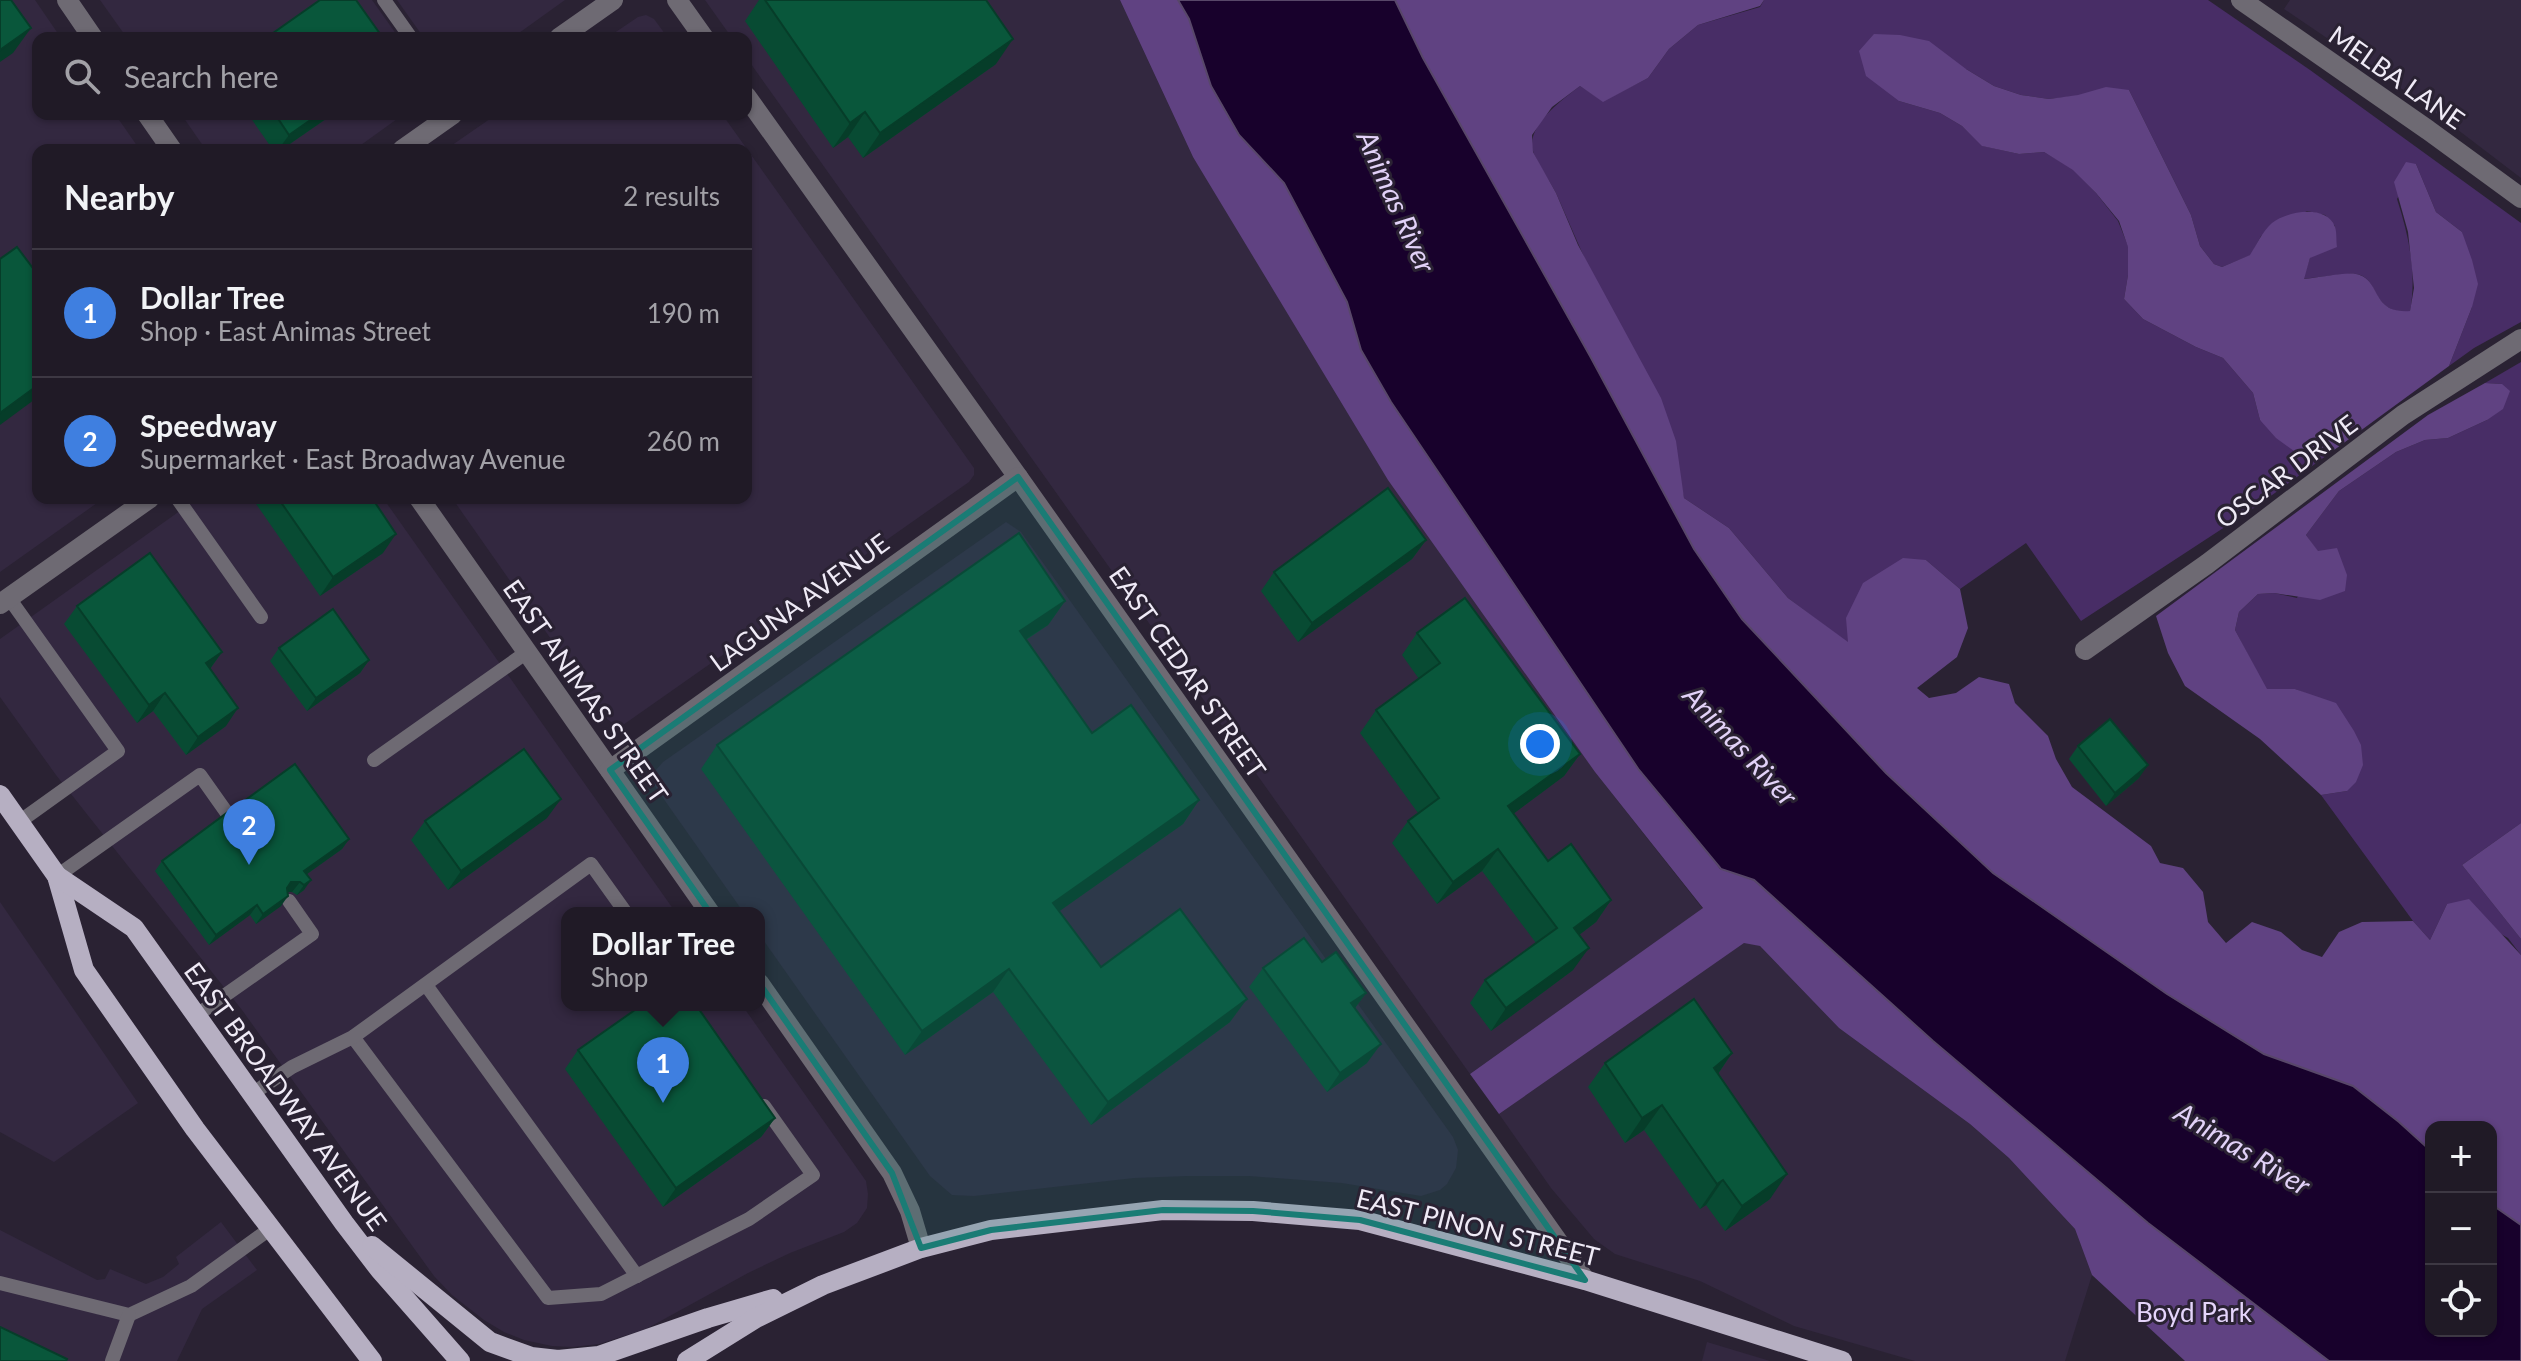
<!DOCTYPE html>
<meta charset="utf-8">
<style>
:root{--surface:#201a26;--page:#2d2732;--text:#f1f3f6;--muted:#a2a1a7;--line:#3d3843;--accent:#2563eb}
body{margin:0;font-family:Lato,sans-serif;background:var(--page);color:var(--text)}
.controls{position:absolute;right:24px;bottom:24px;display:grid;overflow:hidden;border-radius:16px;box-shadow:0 2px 6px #0004}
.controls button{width:72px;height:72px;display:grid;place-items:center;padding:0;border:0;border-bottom:2px solid var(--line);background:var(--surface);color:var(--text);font:40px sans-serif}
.you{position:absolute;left:1540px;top:744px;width:28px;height:28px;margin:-20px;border:6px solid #fff;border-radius:50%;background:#1a73e8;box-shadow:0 0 0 12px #1a73e833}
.badge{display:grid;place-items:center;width:52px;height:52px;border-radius:50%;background:var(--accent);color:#fff;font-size:26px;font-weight:700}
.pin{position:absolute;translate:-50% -66px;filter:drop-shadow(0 2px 4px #0008)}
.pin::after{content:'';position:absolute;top:42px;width:28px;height:24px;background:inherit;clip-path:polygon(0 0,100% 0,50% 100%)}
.popup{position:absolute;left:561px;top:907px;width:204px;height:104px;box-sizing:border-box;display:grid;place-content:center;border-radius:16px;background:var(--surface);filter:drop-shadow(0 2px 6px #0005);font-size:26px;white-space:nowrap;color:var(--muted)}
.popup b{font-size:30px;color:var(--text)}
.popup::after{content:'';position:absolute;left:50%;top:100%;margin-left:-16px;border:16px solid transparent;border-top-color:var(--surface)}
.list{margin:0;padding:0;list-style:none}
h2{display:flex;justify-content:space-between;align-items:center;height:104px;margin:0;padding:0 32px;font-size:34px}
h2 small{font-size:26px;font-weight:400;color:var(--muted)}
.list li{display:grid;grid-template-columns:52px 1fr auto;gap:24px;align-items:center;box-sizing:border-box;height:128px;padding:0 32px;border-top:2px solid var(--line)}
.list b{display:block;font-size:30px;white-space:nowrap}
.list p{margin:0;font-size:26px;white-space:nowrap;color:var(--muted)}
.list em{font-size:26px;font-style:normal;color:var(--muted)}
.icon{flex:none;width:44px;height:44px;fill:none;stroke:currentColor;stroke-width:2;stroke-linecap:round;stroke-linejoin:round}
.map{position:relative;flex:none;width:2521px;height:1361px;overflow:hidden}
.search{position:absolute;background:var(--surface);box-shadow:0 2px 6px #0004;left:32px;top:32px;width:720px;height:88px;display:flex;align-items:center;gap:20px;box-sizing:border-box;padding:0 28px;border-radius:16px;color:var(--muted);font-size:30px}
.panel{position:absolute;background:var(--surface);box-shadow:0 2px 6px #0004;left:32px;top:144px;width:720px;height:360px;border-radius:16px}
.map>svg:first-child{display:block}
.built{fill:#332840}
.green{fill:#482d66}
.forest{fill:#604282}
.water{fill:#18012c;stroke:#584769;stroke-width:2}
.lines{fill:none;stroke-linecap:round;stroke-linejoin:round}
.service{stroke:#6e6a73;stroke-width:14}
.minor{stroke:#6e6a73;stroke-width:20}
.primary{stroke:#b6afc2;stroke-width:20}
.wall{fill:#084b33}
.shaded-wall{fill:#063d29}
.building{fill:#09573b;stroke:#063d29;stroke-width:2}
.marked{fill:#1a7c75;fill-opacity:0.2;stroke:#1a7c75;stroke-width:6;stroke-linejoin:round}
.labels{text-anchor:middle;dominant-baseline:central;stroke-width:6;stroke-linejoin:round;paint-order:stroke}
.street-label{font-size:26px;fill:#efeaf6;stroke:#2a2233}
.park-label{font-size:26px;fill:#e5d5fb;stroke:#2a2233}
.water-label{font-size:28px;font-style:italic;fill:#e2d2f8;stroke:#2a2233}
</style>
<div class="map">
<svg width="2521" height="1361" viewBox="0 0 2521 1361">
<rect width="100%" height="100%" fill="#2a2233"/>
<!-- built -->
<g class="built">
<polygon points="0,0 35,0 61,38 38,38 38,114 115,114 140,150 38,150 38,498 104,498 0,572"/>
<polygon points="100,0 372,0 399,38 127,38"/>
<polygon points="397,0 565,0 512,38 424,38"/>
<polygon points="705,0 1120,0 1193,157 1595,772 1703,909 1470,1074 746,57 746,38 732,38"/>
<polygon points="2290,0 2521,0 2521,178 2424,104 2284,9"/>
<polygon points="646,15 654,19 668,38 607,38 638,17"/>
<polygon points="181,114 404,114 354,150 206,150"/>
<polygon points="497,114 722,114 974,468 974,475 969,482 623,725 614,724 607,719 452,498 746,498 746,150 445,150"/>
<polygon points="198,498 383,498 676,913 567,913 567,1005 742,1005 866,1181 868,1194 867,1208 857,1223 844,1232 790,1253 748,1273 646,1329 599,1344 573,1347 552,1346 524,1340 504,1332 484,1320 452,1295 434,1276 242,1010 56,775 0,697 0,639"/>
<polygon points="1006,522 1021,532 1453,1137 1458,1150 1456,1168 1447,1184 1440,1190 1421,1196 1342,1183 1249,1176 1187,1176 1134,1178 974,1196 952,1195 930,1176 759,934 759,913 744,913 656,788 653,781 655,771 663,762"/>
<polygon points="0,902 138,1103 54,1162 0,1132"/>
<polygon points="1745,942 1760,946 1839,1028 1970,1124 2009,1158 2075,1229 2092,1275 2065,1361 1915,1361 1794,1326 1700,1281 1615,1254 1594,1239 1551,1188 1499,1114"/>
<polygon points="221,1222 257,1270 202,1309 177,1361 0,1361 0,1230 97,1280 105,1279 110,1269 146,1284 163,1277 179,1264 176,1257"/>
<polygon points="1707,1342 1770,1361 1702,1361"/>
</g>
<!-- green -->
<g class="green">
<path d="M1764,0H2208L2310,70L2521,223V322L2474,348L2449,366L2472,307L2462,232L2436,212L2416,164L2397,199C2409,236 2417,273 2410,312C2369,313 2381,278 2356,274C2345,273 2316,278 2303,279L2310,258L2335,226L2325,215L2307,211L2261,236L2251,255L2222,267L2214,264L2200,246L2191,215L2129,90L2049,99L2021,95L1994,86L1966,69L1899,101L1940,113L1962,126L1983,146L2019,154L2044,152L2073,169L2096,193L2118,221L2128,246V275L2124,299L2143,319L2196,347L2223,358L2253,393L2260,420L2309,452L2330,453L2257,506L2081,621L2026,543L1960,589L1926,560L1848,643L1788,598L1729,528L1684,498L1679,474L1556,193C1549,180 1540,167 1534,154C1523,127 1562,100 1580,86L1603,101L1648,78L1669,49L1698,25L1760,7Z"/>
<polygon points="2521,362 2521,823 2462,865 2521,939 2521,955 2508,938 2447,904 2430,940 2413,921 2321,795 2347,791 2310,695 2295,689 2266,689 2235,630 2239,612 2258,594 2274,593 2297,598 2318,552 2306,535 2339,491 2396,452 2425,440 2448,438 2487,420 2502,384 2485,383"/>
</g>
<!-- forest -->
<g class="forest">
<polygon points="1120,0 1178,0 1189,19 1239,135 1284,183 1347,302 1361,350 1391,402 1438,469 1565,660 1720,869 1754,880 1933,1041 2148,1223 2329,1361 2185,1361 2092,1275 2075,1229 2009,1158 1970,1124 1839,1028 1760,946 1744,943 1499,1114 1470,1074 1703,908 1595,772 1388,480 1193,157"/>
<polygon points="1395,0 1764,0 1760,6 1698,25 1669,49 1648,78 1603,102 1580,86 1552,107 1532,135 1533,152 1556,193 1578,245 1661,398 1676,441 1684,498 1729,528 1788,598 1848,642 1846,618 1863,583 1903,558 1926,560 1960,589 1968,628 1957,657 1917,688 1929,698 1956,693 1979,677 2009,684 2015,703 2048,736 2056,759 2072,787 2151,846 2160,863 2183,868 2203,892 2208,922 2226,943 2252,922 2281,932 2302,950 2322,957 2339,932 2362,922 2413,921 2430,940 2447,904 2469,899 2521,955 2521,1225 2491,1204 2491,1127 2431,1127 2431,1151 2399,1122 2353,1086 2264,1054 2167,994 1993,873 1886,773 1742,619 1694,549 1423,58"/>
<path d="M1874,34L1900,35L1929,41L1966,69L1994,86L2021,95L2049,99L2078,95L2106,87L2129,90L2191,215L2200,246L2214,264L2222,267L2250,255C2257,244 2262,232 2272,223C2287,211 2327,204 2335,227C2337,233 2336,241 2337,247L2310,258L2304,279C2317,278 2345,272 2356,274C2382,279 2370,314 2410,311L2414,288L2408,232L2394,182L2406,162L2416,164L2436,212L2462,232L2472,260L2478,284L2472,307L2449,366L2330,453L2294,451L2276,438L2260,420L2253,393L2223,358L2196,347L2143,319L2124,299L2128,275V247L2119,221L2096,193L2073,170L2044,152L2019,154L1982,146L1962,126L1940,113L1899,101L1866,76L1859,51Z"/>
<polygon points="2485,383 2502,384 2510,391 2503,409 2487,420 2448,438 2425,440 2396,452 2339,491 2306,535 2318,551 2337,548 2347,575 2345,591 2320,600 2274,593 2258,594 2239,612 2235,630 2267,689 2295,689 2336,703 2354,731 2361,745 2363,765 2356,782 2347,791 2321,795 2260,739 2185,686 2168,653 2156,616 2428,415"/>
<polygon points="2521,823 2521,939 2462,865"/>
</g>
<!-- water -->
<polygon class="water" points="1178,0 1395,0 1423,58 1590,356 1694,549 1742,619 1886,773 1993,873 2167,994 2264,1054 2353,1086 2399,1122 2431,1151 2431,1331 2491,1331 2491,1204 2521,1225 2521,1361 2329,1361 2148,1223 1933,1041 1754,880 1721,869 1639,770 1391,402 1361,350 1347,302 1284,183 1239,135 1211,86 1189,19"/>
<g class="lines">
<!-- service -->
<g class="service">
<polyline points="384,0 411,38"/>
<polyline points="177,498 261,617"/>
<polyline points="9,598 118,751 19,822"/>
<polyline points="374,760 527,652"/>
<polyline points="57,876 200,775 229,816"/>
<polyline points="426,985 637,1276"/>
<polyline points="197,1015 312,934 289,901"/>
<polyline points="353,1037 548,1298 601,1294 749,1219 813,1175 764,1106"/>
<polyline points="252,1094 292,1067 353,1037 591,864 626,913"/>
<polyline points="0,1283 129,1315 191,1286 271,1228"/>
<polyline points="112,1361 129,1315"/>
</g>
<!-- minor -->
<g class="minor">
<polyline points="67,0 93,38"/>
<polyline points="677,0 704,38"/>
<polyline points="2241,0 2428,130 2521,198"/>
<polyline points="559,38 613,0"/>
<polyline points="746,96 1018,477 1585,1280"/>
<polyline points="147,114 172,150"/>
<polyline points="402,150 453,114"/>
<polyline points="419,498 710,913"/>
<polyline points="0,604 150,498"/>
<polyline points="2085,650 2207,564 2403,415 2521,339"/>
<polyline points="610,770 1018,477"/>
<polyline points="759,983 892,1173 910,1211 921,1248"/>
</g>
<!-- primary -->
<g class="primary">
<polyline points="0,795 57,876 84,970 195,1129 372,1361"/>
<polyline points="57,876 134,928 344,1223 380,1270 460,1361"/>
<polyline points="372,1246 490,1342 531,1357 558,1360 599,1356 708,1318 773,1299"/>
<polyline points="687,1361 756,1318 823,1285 921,1248 991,1230 1163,1210 1253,1211 1360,1220 1585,1280 1842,1361"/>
</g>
</g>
<!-- wall -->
<g class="wall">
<polygon points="759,0 986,0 996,64 863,158 848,137 833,148 745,21"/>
<polygon points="248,114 333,114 281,150 273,150"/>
<polygon points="252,498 372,498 383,553 320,596"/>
<polygon points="1426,540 1412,559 1298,642 1261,591 1274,572"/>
<polygon points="1065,601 1048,625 1026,640 1092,733 1199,800 1183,824 1059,911 1101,967 1230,1022 1091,1125 993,992 905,1055 701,769 717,745"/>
<polygon points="77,606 222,652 210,669 226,726 186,755 153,711 137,723 64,624"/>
<polygon points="1417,633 1580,754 1564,776 1513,814 1548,861 1611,900 1596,922 1579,935 1573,970 1491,1031 1470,1003 1485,980 1536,943 1482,871 1437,904 1392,843 1408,821 1418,813 1360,733 1376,710 1419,679 1402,655"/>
<polygon points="279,648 369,660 360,673 307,711 270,661"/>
<polygon points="2078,746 2139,778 2106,806 2069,759"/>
<polygon points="244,801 349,839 342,849 307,874 304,890 297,895 292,892 287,892 281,906 256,924 250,915 209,945 155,871 162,861 239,815 237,811"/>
<polygon points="547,818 448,890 411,840 425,821"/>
<polygon points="1263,968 1366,993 1355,1008 1367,1063 1327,1092 1249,987"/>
<polygon points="578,1050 775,1118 761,1137 663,1207 565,1069"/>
<polygon points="1732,1053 1718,1074 1770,1199 1725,1231 1706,1205 1700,1209 1644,1130 1625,1143 1588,1087 1605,1063"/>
</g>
<!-- shaded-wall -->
<g class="shaded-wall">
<polygon points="31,28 13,53 0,62 0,50"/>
<polygon points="1013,39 996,64 863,158 880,133"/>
<polygon points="865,112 848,137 833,148 850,123"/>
<polygon points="319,114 333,114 281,150 278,150 289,135"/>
<polygon points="38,385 38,397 0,425 0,413"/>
<polygon points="396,534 383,553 320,596 333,577"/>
<polygon points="1426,540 1412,559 1298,642 1312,623"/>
<polygon points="1065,601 1048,625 1003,654 1020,631"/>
<polygon points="222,652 209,670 206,663"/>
<polygon points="369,660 360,673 307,711 316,698"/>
<polygon points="165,693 153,711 137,723 149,705"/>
<polygon points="238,708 226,726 186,755 198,737"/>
<polygon points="1580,754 1564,776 1493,829 1508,806"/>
<polygon points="2148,765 2139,778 2106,806 2115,793"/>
<polygon points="561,799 547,818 448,890 461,871"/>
<polygon points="1199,800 1183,824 1037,927 1053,903"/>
<polygon points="349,839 342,849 297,881 304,871"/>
<polygon points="1498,849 1482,871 1437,904 1453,882"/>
<polygon points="311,880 304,890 297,895 304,885"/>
<polygon points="291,882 300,882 292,892 284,892"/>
<polygon points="288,896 281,906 256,924 263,914"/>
<polygon points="1611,900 1596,922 1559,950 1574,928"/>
<polygon points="257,905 250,915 209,945 216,935"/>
<polygon points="1589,948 1573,970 1491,1031 1506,1008"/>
<polygon points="1009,969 993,992 905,1055 922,1031"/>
<polygon points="1366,993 1352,1012 1351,1003"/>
<polygon points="1247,999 1230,1022 1091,1125 1108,1102"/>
<polygon points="1381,1044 1367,1063 1327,1092 1340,1073"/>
<polygon points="1732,1053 1715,1078 1714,1068"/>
<polygon points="1662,1105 1644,1130 1625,1143 1642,1118"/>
<polygon points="775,1118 761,1137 663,1207 676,1188"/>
<polygon points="1787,1174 1770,1199 1725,1231 1742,1206"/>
<polygon points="1723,1180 1706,1205 1700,1209 1717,1184"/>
</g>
<!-- building -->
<g class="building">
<polygon points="0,0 11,0 31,28 0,50"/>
<polygon points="320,0 356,0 383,38 266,38"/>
<polygon points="765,0 986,0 1013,39 880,133 865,112 850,123"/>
<polygon points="275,114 319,114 289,135"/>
<polygon points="17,247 38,275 38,385 0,413 0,259"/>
<polygon points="1388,488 1426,540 1312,623 1274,572"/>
<polygon points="278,498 372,498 396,534 333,577"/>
<polygon points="1019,533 1065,601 1020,631 1092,733 1131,705 1199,800 1053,903 1101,967 1180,909 1247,999 1108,1102 1009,969 922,1031 717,745"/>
<polygon points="150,553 222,652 206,663 238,708 198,737 165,693 149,705 77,606"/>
<polygon points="1465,598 1580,754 1508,806 1548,861 1571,844 1611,900 1574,928 1589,948 1506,1008 1485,980 1557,928 1498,849 1453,882 1408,821 1439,798 1376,710 1440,663 1417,633"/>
<polygon points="333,609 369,660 316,698 279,648"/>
<polygon points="2110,719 2148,765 2115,793 2078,746"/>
<polygon points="524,749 561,799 461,871 425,821"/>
<polygon points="295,764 349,839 304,871 311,880 304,885 300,882 291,882 287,888 288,896 263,914 257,905 216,935 162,861 228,812 236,816 242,814 246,806 244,801"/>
<polygon points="1304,938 1322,962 1336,952 1366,993 1351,1003 1381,1044 1340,1073 1263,968"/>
<polygon points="1694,999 1732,1053 1714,1068 1787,1174 1742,1206 1723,1180 1717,1184 1662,1105 1642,1118 1605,1063"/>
<polygon points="642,1005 696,1005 775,1118 676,1188 578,1050"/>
<polygon points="0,1327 67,1359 66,1361 0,1361"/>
</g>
<!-- marked area -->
<path class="marked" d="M1018,477L1585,1280L1360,1220L1253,1211L1163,1210L991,1230L921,1248L892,1173L610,770Z"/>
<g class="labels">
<!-- street labels -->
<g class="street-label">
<text transform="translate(2397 77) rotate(35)">MELBA LANE</text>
<text transform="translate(2286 471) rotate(-37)">OSCAR DRIVE</text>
<text transform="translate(799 602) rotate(-36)">LAGUNA AVENUE</text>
<text transform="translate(1188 672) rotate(55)">EAST CEDAR STREET</text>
<text transform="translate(586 691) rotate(55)">EAST ANIMAS STREET</text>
<text transform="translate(286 1096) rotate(54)">EAST BROADWAY AVENUE</text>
<text transform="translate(1478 1227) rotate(14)">EAST PINON STREET</text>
</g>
<!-- park labels -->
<g class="park-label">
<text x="2194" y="1312">Boyd Park</text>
</g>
<!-- water labels -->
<g class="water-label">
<text transform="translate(1397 201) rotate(66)">Animas River</text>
<text transform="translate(1741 745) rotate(47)">Animas River</text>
<text transform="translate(2243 1148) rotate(31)">Animas River</text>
</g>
</g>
</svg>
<div class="controls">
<button>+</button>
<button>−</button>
<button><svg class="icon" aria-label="locate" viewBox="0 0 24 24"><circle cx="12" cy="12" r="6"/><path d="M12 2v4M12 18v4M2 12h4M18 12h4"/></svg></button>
</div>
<div class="you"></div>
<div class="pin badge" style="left:663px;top:1103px;background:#3f7fe0">1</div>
<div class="popup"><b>Dollar Tree</b>Shop</div>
<div class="pin badge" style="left:249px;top:865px;background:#3f7fe0">2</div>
<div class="search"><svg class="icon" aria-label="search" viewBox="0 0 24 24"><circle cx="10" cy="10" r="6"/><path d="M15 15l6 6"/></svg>Search here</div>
<section class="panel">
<h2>Nearby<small>2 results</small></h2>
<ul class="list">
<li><span class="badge" style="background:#3f7fe0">1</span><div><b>Dollar Tree</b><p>Shop · East Animas Street</p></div><em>190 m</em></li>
<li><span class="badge" style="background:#3f7fe0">2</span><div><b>Speedway</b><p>Supermarket · East Broadway Avenue</p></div><em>260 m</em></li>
</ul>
</section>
</div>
